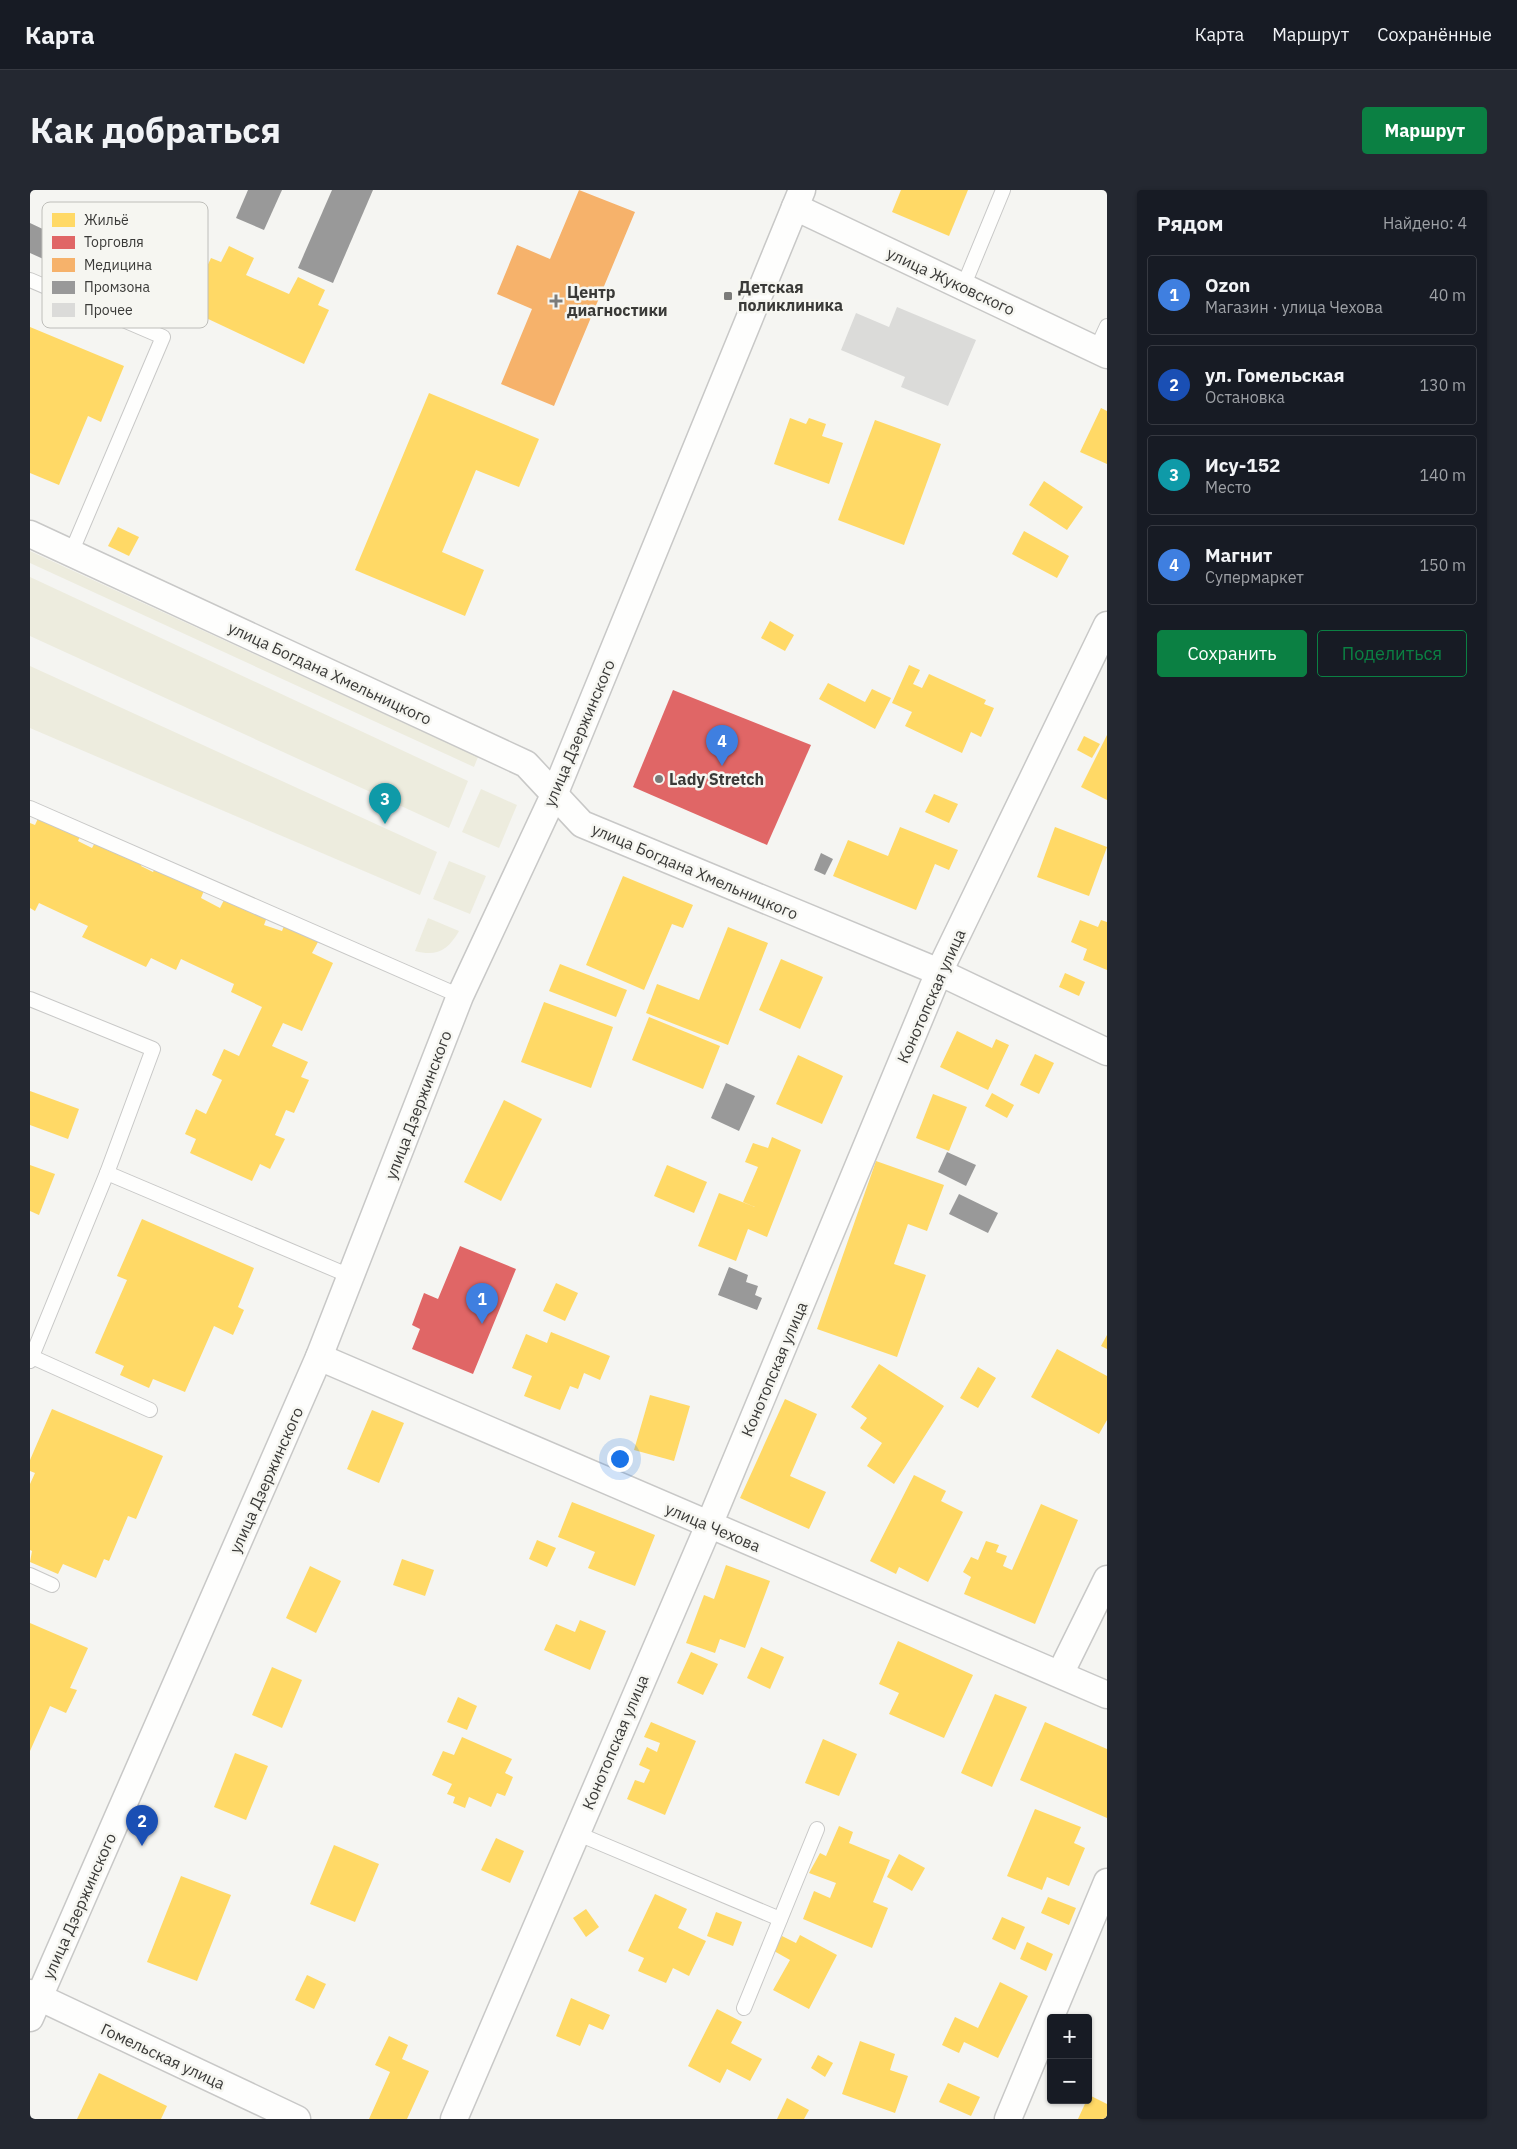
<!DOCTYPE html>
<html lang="ru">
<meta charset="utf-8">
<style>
:root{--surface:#171b24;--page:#242831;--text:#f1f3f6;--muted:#9ea1a6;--line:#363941;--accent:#0b8043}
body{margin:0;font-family:"IBM Plex Sans",sans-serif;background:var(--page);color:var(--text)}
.controls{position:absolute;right:15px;bottom:15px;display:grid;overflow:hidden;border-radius:5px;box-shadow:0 1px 4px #0004}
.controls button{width:45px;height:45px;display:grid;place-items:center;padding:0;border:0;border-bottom:1px solid var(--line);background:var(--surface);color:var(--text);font:25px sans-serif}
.you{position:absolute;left:589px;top:1268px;width:18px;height:18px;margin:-12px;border:4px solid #fff;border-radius:50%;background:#1a73e8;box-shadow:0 0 0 8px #1a73e833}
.badge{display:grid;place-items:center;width:32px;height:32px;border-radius:50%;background:var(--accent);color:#fff;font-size:16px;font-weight:700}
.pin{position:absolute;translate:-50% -41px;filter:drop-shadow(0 1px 2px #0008)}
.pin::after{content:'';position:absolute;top:26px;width:18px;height:15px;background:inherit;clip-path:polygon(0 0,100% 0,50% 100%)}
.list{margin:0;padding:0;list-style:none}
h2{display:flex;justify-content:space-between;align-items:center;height:65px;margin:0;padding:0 20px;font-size:21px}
h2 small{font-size:16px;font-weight:400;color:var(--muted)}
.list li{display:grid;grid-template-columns:32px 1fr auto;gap:15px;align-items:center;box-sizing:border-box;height:80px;margin:0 10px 10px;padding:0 10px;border:1px solid var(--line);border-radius:5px}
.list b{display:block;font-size:19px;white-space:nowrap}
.list p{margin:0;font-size:16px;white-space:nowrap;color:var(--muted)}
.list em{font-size:16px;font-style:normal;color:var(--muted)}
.actions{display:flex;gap:10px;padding:15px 20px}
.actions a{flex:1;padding:11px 0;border:1px solid var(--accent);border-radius:5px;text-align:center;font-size:18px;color:var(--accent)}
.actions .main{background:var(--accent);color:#fff}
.map{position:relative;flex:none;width:1077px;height:1929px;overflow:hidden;border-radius:5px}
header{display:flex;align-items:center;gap:30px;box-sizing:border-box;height:70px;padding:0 25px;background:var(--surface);border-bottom:1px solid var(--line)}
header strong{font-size:24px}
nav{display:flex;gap:28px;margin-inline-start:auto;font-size:18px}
.intro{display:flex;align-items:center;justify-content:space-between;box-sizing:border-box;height:120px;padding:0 30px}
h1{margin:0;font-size:35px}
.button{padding:12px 22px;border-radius:5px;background:var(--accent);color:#fff;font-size:18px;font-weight:700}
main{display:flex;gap:30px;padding:0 30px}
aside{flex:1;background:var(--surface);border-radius:5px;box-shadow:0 1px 4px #0004}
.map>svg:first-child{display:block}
.green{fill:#edecde}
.homes{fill:#ffd966}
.shops{fill:#e06666}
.health{fill:#f6b26b}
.industry{fill:#999}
.building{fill:#dbdbd9}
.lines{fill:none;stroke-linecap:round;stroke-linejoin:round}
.lane-casing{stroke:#c8c8c7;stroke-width:16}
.street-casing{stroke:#c8c8c7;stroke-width:29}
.lane{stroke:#fefefd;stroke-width:14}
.street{stroke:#fefefd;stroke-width:26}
.poi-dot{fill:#7b7b79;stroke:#f6f6f1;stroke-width:2}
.labels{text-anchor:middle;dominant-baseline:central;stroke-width:5;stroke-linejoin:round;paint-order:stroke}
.street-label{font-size:16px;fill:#3a3a38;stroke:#f6f6f1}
.poi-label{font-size:16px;font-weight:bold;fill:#3a3a38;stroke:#f6f6f1;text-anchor:start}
.key{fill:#f6f6f1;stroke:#bebeba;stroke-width:1}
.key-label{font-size:14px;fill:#3a3a38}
</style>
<header>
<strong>Карта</strong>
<nav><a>Карта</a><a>Маршрут</a><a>Сохранённые</a></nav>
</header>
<div class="intro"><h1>Как добраться</h1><a class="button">Маршрут</a></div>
<main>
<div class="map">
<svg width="1077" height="1929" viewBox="0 0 1077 1929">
<rect width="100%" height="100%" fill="#f5f5f2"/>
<!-- green -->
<g class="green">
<polygon points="0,361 448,567 444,577 0,373"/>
<polygon points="0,387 438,591 419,638 0,446"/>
<polygon points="0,476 407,662 390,705 0,538"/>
<polygon points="451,599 487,615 469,658 432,642"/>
<polygon points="419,671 456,686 440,724 403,709"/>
<path d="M398,728L429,741C418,760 407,767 385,761Z"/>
</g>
<!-- homes -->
<g class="homes">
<polygon points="871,0 938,0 919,46 862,22"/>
<polygon points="199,56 224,68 216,85 259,104 268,87 295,100 288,115 299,120 274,174 157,119 181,68 191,72"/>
<polygon points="0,137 94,176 71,232 58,226 29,295 0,283"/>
<polygon points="399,203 509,249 489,297 446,280 412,362 454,380 435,426 325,380"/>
<polygon points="1071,218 1077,221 1077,274 1050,262"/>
<polygon points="760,228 776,234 779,228 796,234 792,246 813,253 799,294 744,274"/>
<polygon points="845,230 911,254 874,355 808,330"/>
<polygon points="1014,291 1053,317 1037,340 999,315"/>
<polygon points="88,337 109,347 99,366 78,356"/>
<polygon points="994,341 1039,366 1027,388 982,364"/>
<polygon points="740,431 764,445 755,461 731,448"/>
<polygon points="879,475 890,480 883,494 892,498 899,484 956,510 954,514 964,518 951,547 941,542 932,563 875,536 882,522 862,513"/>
<polygon points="798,493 835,512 842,499 861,508 845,539 789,509"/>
<polygon points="1077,545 1077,610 1051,597"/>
<polygon points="1054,546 1070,554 1062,568 1047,560"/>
<polygon points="904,604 928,614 919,633 895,622"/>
<polygon points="11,622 52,642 48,651 62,658 68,647 116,668 111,676 123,682 127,675 175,698 171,708 190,718 194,710 237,727 234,735 252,741 254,736 288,752 282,763 303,773 272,841 253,833 242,856 278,872 271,887 279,890 264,923 256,920 245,945 255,949 240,979 230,974 222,991 160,963 166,949 155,944 166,919 176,924 192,890 182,885 194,859 209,866 232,817 201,802 204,794 151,769 146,780 121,768 116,777 52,747 58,736 9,713 5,721 0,718 0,633 5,635"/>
<polygon points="870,637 928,660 919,680 905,674 886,720 803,686 818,650 858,666"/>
<polygon points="1025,637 1077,657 1059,706 1007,687"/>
<polygon points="593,686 663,715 653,738 642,734 614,800 556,775"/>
<polygon points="1050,730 1068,737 1071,730 1077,732 1077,780 1053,770 1057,759 1041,752"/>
<polygon points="698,737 738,753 698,855 616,823 627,794 669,810"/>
<polygon points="751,769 793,787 770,839 729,820"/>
<polygon points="530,774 597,800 586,827 519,801"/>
<polygon points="1035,783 1055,792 1049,806 1029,797"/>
<polygon points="514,812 583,837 561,898 491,872"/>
<polygon points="619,827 690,856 673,899 602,870"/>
<polygon points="927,841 962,858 966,849 979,855 958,900 910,877"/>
<polygon points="1005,864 1024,873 1009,904 990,895"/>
<polygon points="768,865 813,886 792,934 746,914"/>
<polygon points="0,901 49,919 38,949 0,935"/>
<polygon points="962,903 984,915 977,928 955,916"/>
<polygon points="903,904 937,917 919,961 886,948"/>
<polygon points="474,910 512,929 471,1011 434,992"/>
<polygon points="742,947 771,960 737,1047 718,1039 706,1071 668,1056 689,1003 725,1017 713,1012 728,977 715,972 723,953 738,958"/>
<polygon points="846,971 914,995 897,1041 878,1034 864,1074 896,1085 867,1167 787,1139"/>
<polygon points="0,975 25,984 9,1025 0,1021"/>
<polygon points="637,975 677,992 664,1023 624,1006"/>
<polygon points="112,1029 224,1078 208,1117 214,1120 203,1145 184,1136 155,1202 123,1189 119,1198 90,1185 94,1176 65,1163 97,1090 87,1086"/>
<polygon points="526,1093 548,1103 535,1131 513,1121"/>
<polygon points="521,1142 580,1166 570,1190 554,1183 548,1199 540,1196 530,1220 494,1206 502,1186 482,1178 496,1144 517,1153"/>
<polygon points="1077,1145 1077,1159 1071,1156"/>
<polygon points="1027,1159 1077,1186 1077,1230 1069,1244 1001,1207"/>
<polygon points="849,1174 914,1216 864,1294 837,1276 852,1253 830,1238 837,1228 821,1217"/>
<polygon points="948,1177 966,1188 948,1218 930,1208"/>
<polygon points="620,1205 660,1216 644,1271 604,1260"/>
<polygon points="755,1209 787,1224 760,1286 796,1302 779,1339 710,1308"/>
<polygon points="22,1219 133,1266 106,1329 98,1326 79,1371 74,1369 66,1388 33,1374 28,1384 0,1372 2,1361 0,1360 0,1294 5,1283 0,1281 0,1270"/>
<polygon points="342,1220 374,1233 349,1293 317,1279"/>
<polygon points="884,1285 916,1301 911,1311 933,1322 898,1392 869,1377 866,1384 840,1371"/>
<polygon points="542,1312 625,1345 605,1396 558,1378 565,1362 528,1347"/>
<polygon points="1011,1314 1048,1330 1005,1434 934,1404 941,1387 933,1382 941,1367 948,1370 956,1351 969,1355 966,1362 977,1366 973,1376 982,1380"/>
<polygon points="507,1350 526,1358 517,1377 499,1369"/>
<polygon points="372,1369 404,1380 395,1406 363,1395"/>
<polygon points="696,1375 740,1391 715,1458 690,1449 685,1463 656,1453 674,1405 684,1409"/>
<polygon points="280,1376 311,1391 286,1443 256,1428"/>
<polygon points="550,1430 576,1441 560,1480 514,1460 526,1434 545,1442"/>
<polygon points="0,1433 58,1458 40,1498 47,1500 36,1523 20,1516 0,1561"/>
<polygon points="868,1451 943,1485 914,1548 859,1524 869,1503 849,1494"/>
<polygon points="731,1457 754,1467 740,1499 717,1488"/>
<polygon points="661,1462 688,1474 673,1505 647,1493"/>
<polygon points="242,1477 272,1490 252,1538 222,1525"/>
<polygon points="965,1504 997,1517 962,1597 931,1583"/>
<polygon points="428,1507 447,1516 437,1540 417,1532"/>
<polygon points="621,1532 666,1551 635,1625 597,1609 605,1590 614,1593 620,1580 609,1575 617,1557 627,1562 630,1553 614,1547"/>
<polygon points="1015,1532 1077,1559 1077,1628 990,1590"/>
<polygon points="432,1547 482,1569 475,1583 483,1587 475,1606 467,1603 461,1617 439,1607 435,1618 423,1613 425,1607 417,1604 422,1594 402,1585 413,1561 424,1565"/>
<polygon points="793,1549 827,1564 809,1606 775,1593"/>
<polygon points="205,1563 238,1576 216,1630 184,1617"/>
<polygon points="1005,1619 1051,1637 1044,1653 1055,1658 1039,1696 1017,1687 1012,1700 977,1686"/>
<polygon points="809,1636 823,1642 819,1653 860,1670 843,1712 858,1718 842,1758 773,1729 784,1701 800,1708 806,1693 779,1683 790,1663 796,1666"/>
<polygon points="466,1648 494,1661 480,1693 451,1680"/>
<polygon points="304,1655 349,1674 325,1732 280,1714"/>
<polygon points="869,1664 895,1678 882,1701 857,1687"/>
<polygon points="151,1686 201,1705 167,1791 117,1772"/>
<polygon points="625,1704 657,1719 648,1738 676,1751 659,1786 643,1778 636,1793 608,1781 614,1768 598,1761"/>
<polygon points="1018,1707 1046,1718 1039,1735 1011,1723"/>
<polygon points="556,1719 569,1737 556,1747 543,1728"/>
<polygon points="686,1722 712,1732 703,1756 677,1746"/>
<polygon points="972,1727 995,1737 985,1760 962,1749"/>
<polygon points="770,1745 807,1765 779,1819 743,1800 760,1770 744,1761 752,1746 766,1753"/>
<polygon points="997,1752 1023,1764 1016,1781 990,1769"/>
<polygon points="277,1785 296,1794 284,1819 265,1810"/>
<polygon points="970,1792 998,1806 968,1868 934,1852 929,1863 912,1855 925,1827 948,1838"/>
<polygon points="541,1808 580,1825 573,1840 559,1834 550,1856 526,1846"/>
<polygon points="687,1819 712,1832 701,1853 732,1869 720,1891 697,1879 690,1893 658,1876"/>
<polygon points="359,1846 378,1855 372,1869 399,1881 377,1929 339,1929 360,1882 345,1875"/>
<polygon points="830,1851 865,1864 860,1880 878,1886 865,1923 812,1904"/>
<polygon points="788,1865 803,1873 795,1887 781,1878"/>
<polygon points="69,1883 137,1916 131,1929 47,1929"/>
<polygon points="918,1893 950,1907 941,1926 909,1912"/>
<polygon points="1059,1905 1077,1914 1077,1929 1048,1929"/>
<polygon points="757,1908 779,1920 774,1929 747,1929"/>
</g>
<!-- shops -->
<g class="shops">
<polygon points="643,500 781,555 737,655 603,597"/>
<polygon points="430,1056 486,1079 443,1184 382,1159 390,1139 382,1135 394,1103 408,1109"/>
</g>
<!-- health -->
<polygon class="health" points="549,0 605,22 524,216 471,194 502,119 467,104 487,55 520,69"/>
<!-- industry -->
<g class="industry">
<polygon points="218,0 252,0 234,40 206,28"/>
<polygon points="302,0 343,0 303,93 268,78"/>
<polygon points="29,19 41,24 30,48 120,89 109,112 0,63 0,33 19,42"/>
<polygon points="791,663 803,669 795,685 784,680"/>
<polygon points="696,893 725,906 709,941 681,928"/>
<polygon points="917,962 946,975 936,996 908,982"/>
<polygon points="929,1004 968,1023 958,1043 919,1024"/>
<polygon points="699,1077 718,1085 716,1092 728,1096 725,1105 732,1108 727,1120 688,1105"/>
</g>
<!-- building -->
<polygon class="building" points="867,117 946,150 918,216 871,197 875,187 811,160 826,123 859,137"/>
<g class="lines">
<!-- lane casing -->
<g class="lane-casing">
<g id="lane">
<polyline points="0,90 133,147 41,363"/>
<polyline points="933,97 973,0"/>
<polyline points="1066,160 1077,136"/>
<polyline points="0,618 430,806"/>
<polyline points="0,809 123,859 77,983 0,1171"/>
<polyline points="77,983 320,1086"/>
<polyline points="2,1167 120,1220"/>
<polyline points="0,1385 22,1395"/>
<polyline points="546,1643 750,1729"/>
<polyline points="714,1818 787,1639"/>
</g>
</g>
<!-- street casing -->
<g class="street-casing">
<g id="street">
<polyline points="765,17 1077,165"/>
<polyline points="0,344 496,574 552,634 909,782 1077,862"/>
<polyline points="289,1167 1077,1505"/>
<polyline points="1030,1484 1077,1389"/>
<polyline points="0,1803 267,1929"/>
<polyline points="0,1828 289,1167 430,806 524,605 772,0"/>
<polyline points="424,1929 679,1335 909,782 1077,435"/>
<polyline points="978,1929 1077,1692"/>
</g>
</g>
<!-- lane -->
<use href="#lane" class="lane"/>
<!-- street -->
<use href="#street" class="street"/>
</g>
<!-- markers -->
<g class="poi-dot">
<rect x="693" y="101" width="10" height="10" rx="2.5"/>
<path d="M523.5 103.5h5v5h5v5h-5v5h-5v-5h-5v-5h5z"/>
<circle cx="629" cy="589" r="5"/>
</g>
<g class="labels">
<!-- street labels -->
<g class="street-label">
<text transform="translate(921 91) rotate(25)">улица Жуковского</text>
<text transform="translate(300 483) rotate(25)">улица Богдана Хмельницкого</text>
<text transform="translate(549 543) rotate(-67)">улица Дзержинского</text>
<text transform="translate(665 681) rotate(23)">улица Богдана Хмельницкого</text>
<text transform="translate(901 806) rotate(-66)">Конотопская улица</text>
<text transform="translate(388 915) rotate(-69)">улица Дзержинского</text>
<text transform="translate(744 1179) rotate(-67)">Конотопская улица</text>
<text transform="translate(236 1290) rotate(-66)">улица Дзержинского</text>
<text transform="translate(683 1337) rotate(23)">улица Чехова</text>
<text transform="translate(585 1552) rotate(-67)">Конотопская улица</text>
<text transform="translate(49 1716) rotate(-66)">улица Дзержинского</text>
<text transform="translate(133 1866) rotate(25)">Гомельская улица</text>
</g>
<!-- poi labels -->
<g class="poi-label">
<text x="708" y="97">Детская<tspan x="708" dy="18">поликлиника</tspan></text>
<text x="537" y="102">Центр<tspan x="537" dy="18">диагностики</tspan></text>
<text x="639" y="589">Lady Stretch</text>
</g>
</g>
<!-- legend -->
<rect x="12" y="12" width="166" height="126" rx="8" class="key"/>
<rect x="22" y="23" width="23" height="14" fill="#ffd966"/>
<rect x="22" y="46" width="23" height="13" fill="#e06666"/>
<rect x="22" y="68" width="23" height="14" fill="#f6b26b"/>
<rect x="22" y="91" width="23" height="13" fill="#999"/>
<rect x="22" y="113" width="23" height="14" fill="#dbdbd9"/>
<g class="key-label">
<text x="54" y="35">Жильё</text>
<text x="54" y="57">Торговля</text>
<text x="54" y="80">Медицина</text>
<text x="54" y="102">Промзона</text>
<text x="54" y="125">Прочее</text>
</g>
</svg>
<div class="controls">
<button>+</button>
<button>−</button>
</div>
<div class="you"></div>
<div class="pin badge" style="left:452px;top:1134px;background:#3f7fe0">1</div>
<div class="pin badge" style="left:112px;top:1656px;background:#1a4fb4">2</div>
<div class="pin badge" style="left:355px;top:634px;background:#0f9aa8">3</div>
<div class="pin badge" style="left:692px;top:576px;background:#3f7fe0">4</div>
</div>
<aside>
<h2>Рядом<small>Найдено: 4</small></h2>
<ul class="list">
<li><span class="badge" style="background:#3f7fe0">1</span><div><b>Ozon</b><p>Магазин · улица Чехова</p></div><em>40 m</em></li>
<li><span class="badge" style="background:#1a4fb4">2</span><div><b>ул. Гомельская</b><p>Остановка</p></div><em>130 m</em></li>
<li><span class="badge" style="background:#0f9aa8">3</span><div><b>Ису-152</b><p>Место</p></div><em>140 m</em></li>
<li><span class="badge" style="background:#3f7fe0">4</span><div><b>Магнит</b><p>Супермаркет</p></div><em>150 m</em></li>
</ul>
<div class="actions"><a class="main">Сохранить</a><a>Поделиться</a></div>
</aside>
</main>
